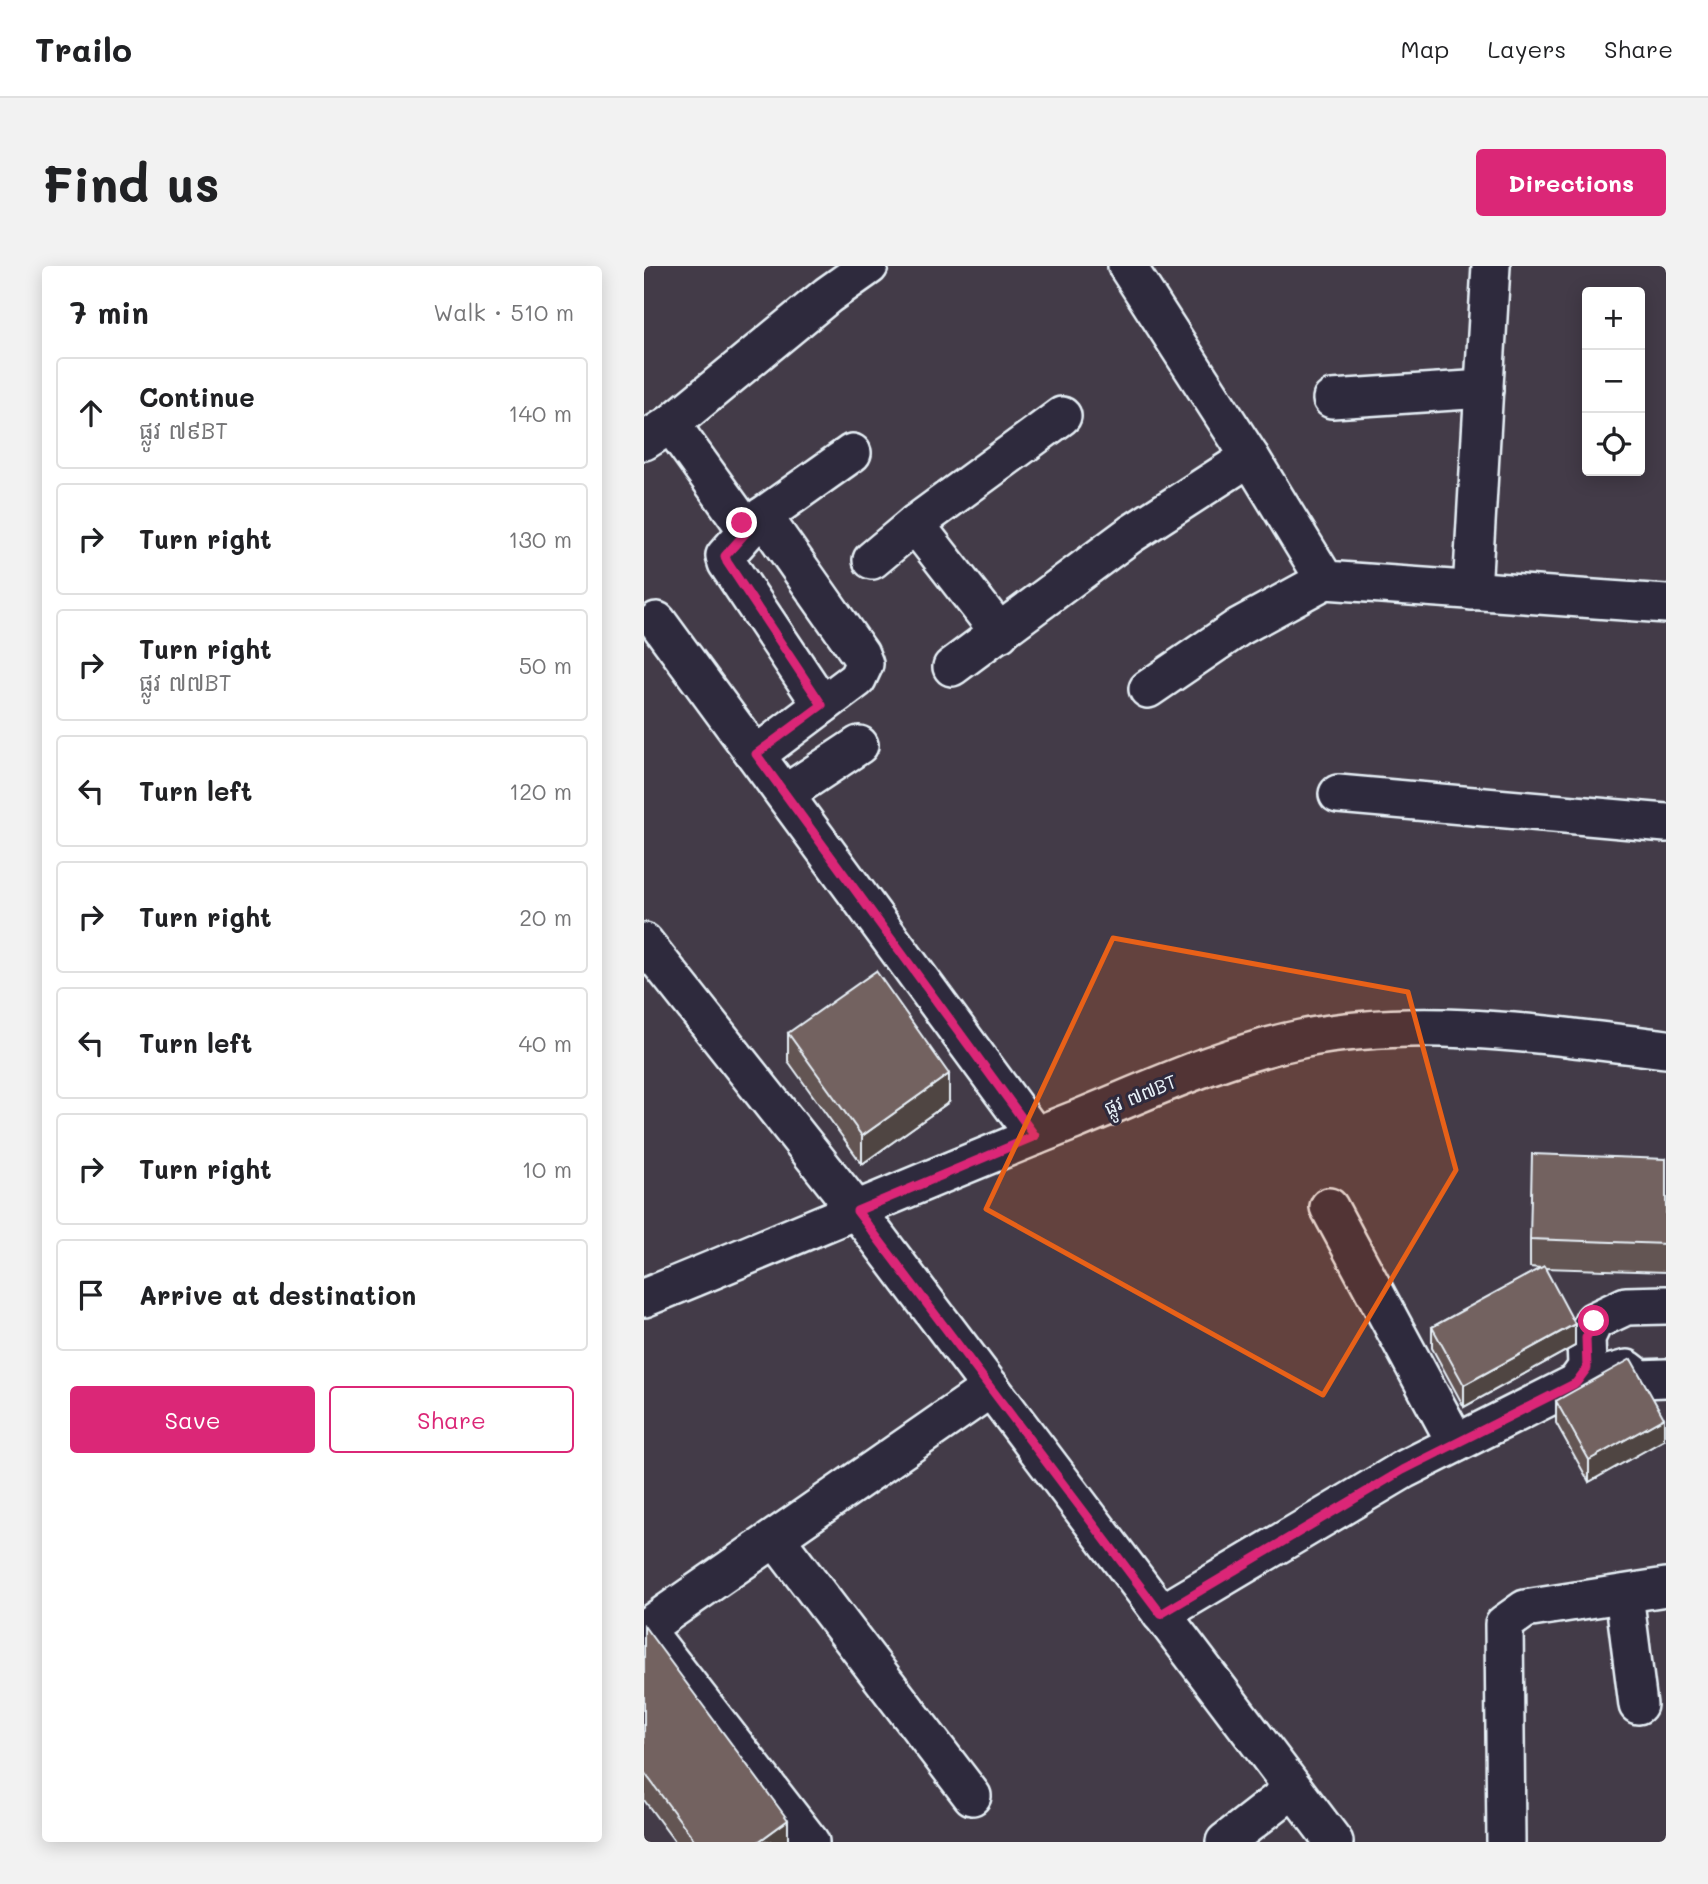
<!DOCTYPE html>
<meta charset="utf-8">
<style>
:root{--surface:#fff;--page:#f2f2f2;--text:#202124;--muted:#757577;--line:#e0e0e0;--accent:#db2777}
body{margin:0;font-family:Mali,"Noto Sans Khmer",sans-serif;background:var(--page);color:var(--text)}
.controls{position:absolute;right:21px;top:21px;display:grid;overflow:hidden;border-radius:7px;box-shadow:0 4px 18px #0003}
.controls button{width:63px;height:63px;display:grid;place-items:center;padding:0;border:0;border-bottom:2px solid var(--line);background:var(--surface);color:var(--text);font:35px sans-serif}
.stop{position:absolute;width:21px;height:21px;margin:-16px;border:5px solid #db2777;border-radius:50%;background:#fff}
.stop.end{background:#db2777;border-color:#fff;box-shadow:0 2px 7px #0008}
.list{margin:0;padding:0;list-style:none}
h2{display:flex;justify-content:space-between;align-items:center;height:91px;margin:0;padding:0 28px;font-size:30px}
h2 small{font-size:23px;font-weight:400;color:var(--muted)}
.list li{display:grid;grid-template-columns:46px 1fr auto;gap:21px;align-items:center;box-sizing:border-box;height:112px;margin:0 14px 14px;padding:0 14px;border:2px solid var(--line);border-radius:7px}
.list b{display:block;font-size:26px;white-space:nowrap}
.list p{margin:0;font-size:23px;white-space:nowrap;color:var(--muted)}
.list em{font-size:23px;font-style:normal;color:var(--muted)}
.actions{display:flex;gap:14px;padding:21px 28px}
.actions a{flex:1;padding:16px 0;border:2px solid var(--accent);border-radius:7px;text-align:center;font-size:24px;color:var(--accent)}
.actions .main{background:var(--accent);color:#fff}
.icon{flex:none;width:38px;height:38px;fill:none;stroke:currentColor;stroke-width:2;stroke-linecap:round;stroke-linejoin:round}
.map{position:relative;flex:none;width:1022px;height:1576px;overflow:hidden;border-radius:7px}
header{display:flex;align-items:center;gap:42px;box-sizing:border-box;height:98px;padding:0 35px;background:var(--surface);border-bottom:2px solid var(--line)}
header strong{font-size:33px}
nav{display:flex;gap:38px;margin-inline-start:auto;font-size:24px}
.intro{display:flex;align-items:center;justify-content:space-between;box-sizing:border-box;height:168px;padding:0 42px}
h1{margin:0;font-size:49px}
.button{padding:18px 32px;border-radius:7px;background:var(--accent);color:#fff;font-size:24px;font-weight:700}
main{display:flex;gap:42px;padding:0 42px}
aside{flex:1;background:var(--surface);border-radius:7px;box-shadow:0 4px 18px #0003}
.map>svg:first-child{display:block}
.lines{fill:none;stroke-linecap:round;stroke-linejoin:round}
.minor-casing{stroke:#e8f1f8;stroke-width:42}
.minor{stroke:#2f2a3d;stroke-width:37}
.wall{fill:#635453;stroke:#e8f1f8;stroke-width:2}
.shaded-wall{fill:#504543;stroke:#e8f1f8;stroke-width:2}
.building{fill:#736260;stroke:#e8f1f8;stroke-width:2}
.route{stroke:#db2777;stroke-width:9}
.marked{fill:#e86118;fill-opacity:0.2;stroke:#e86118;stroke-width:5;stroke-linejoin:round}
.labels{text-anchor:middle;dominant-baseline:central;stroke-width:6;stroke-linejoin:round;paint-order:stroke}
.street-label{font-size:19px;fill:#e8f1f8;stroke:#2f2a3d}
</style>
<header>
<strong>Trailo</strong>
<nav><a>Map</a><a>Layers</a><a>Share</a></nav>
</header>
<div class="intro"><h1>Find us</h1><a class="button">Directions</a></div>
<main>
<aside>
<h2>7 min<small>Walk · 510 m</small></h2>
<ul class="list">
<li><svg class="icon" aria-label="ahead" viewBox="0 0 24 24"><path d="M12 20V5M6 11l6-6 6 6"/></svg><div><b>Continue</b><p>ផ្លូវ ៧៩BT</p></div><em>140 m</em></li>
<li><svg class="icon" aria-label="right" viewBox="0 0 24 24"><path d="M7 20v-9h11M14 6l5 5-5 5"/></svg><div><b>Turn right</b></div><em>130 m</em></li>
<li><svg class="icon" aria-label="right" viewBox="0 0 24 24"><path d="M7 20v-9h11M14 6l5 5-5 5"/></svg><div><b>Turn right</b><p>ផ្លូវ ៧៧BT</p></div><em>50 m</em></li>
<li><svg class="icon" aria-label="left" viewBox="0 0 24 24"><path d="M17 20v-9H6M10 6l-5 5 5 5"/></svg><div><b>Turn left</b></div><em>120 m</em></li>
<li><svg class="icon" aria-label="right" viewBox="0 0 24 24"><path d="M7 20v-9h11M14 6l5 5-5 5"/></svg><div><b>Turn right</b></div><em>20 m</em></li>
<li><svg class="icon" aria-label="left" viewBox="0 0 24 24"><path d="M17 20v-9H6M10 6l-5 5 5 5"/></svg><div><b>Turn left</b></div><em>40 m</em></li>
<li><svg class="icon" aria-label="right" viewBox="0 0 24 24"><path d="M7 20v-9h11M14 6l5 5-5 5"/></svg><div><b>Turn right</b></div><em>10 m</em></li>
<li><svg class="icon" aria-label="arrive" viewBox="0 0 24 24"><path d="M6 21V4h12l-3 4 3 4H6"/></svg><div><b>Arrive at destination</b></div></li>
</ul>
<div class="actions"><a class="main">Save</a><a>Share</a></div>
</aside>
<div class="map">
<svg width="1022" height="1576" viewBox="0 0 1022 1576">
<rect width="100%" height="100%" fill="#433b48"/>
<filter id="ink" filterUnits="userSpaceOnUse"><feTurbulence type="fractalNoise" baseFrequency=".0143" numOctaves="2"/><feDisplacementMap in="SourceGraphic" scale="14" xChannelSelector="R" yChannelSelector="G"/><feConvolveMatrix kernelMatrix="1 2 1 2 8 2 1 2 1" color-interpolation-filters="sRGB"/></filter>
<g filter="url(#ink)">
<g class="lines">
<!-- minor casing -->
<g class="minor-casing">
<g id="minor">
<polyline points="483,0 606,191 681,314 1022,338"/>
<polyline points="688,133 840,123"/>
<polyline points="27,158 98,257 105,263 119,250 208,187"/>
<polyline points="0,175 27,158 184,29 225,0"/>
<polyline points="271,258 356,367"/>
<polyline points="105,263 81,290 83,297 178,439"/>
<polyline points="228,294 271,258 418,150"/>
<polyline points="828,325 847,0"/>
<polyline points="13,355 391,870"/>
<polyline points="308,401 487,268 606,191"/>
<polyline points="504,423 595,361 681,314"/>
<polyline points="112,489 213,413 220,398 216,388 119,250"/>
<polyline points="141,528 215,479"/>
<polyline points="694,528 1022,557"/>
<polyline points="0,676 213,945 690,1576"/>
<polyline points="685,941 812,1177"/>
<path d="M0,1032C143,974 285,912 429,855C503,825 578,789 657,773C778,749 901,769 1022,783"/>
<polyline points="953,1111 983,1103 996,1113 1022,1112"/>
<polyline points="132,1273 328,1530"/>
<polyline points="980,1328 994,1439"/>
<polyline points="517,1348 759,1204 932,1117 943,1102 942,1072 950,1055 982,1040 1022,1039"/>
<polyline points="0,1362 166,1576"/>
<polyline points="0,1363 347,1122"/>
<polyline points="581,1576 649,1523"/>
<polyline points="862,1576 860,1358 881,1343 1022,1321"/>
</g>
</g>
<!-- minor -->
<use href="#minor" class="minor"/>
</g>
<!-- wall -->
<g class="wall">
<polygon points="144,767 305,836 218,898 144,795"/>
<polygon points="1022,893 1022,1006 901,1002 931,1080 820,1141 788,1082 788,1061 897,1002 886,1001 886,973"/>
<polygon points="912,1135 1020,1174 945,1216 912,1157"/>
<polygon points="0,1360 144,1576 31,1576 0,1534"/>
</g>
<!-- shaded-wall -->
<g class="shaded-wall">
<polygon points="305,808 305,836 218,898 218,870"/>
<polygon points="931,1058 931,1080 820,1141 820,1119"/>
<polygon points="1020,1152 1020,1174 945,1216 945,1194"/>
<polygon points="144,1554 144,1576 114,1576"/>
</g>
<!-- building -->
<g class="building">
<polygon points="232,705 305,808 218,870 144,767"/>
<polygon points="888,888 1022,893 1022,978 886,973"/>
<polygon points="900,1000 931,1058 820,1119 788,1061"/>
<polygon points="987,1093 1020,1152 945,1194 912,1135"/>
<polygon points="0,1360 144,1554 114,1576 52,1576 0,1506"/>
</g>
</g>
<g class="lines" filter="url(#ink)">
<!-- route -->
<polyline class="route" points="98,257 105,263 81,290 83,296 178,439 112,488 391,870 213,945 517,1348 759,1204 932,1117 943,1102 942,1072 950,1055"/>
</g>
<!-- marked area -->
<path class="marked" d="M469,672L764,726L812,904L679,1129L342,943Z"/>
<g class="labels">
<!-- street labels -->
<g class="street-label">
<text transform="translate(496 828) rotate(-22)">ផ្លូវ ៧៧BT</text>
</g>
</g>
</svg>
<div class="controls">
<button>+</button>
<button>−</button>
<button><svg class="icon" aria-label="locate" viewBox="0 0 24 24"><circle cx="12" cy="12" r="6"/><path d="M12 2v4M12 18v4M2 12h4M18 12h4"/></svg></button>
</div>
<div class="stop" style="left:950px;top:1055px"></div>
<div class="stop end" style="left:98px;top:257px"></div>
</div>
</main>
